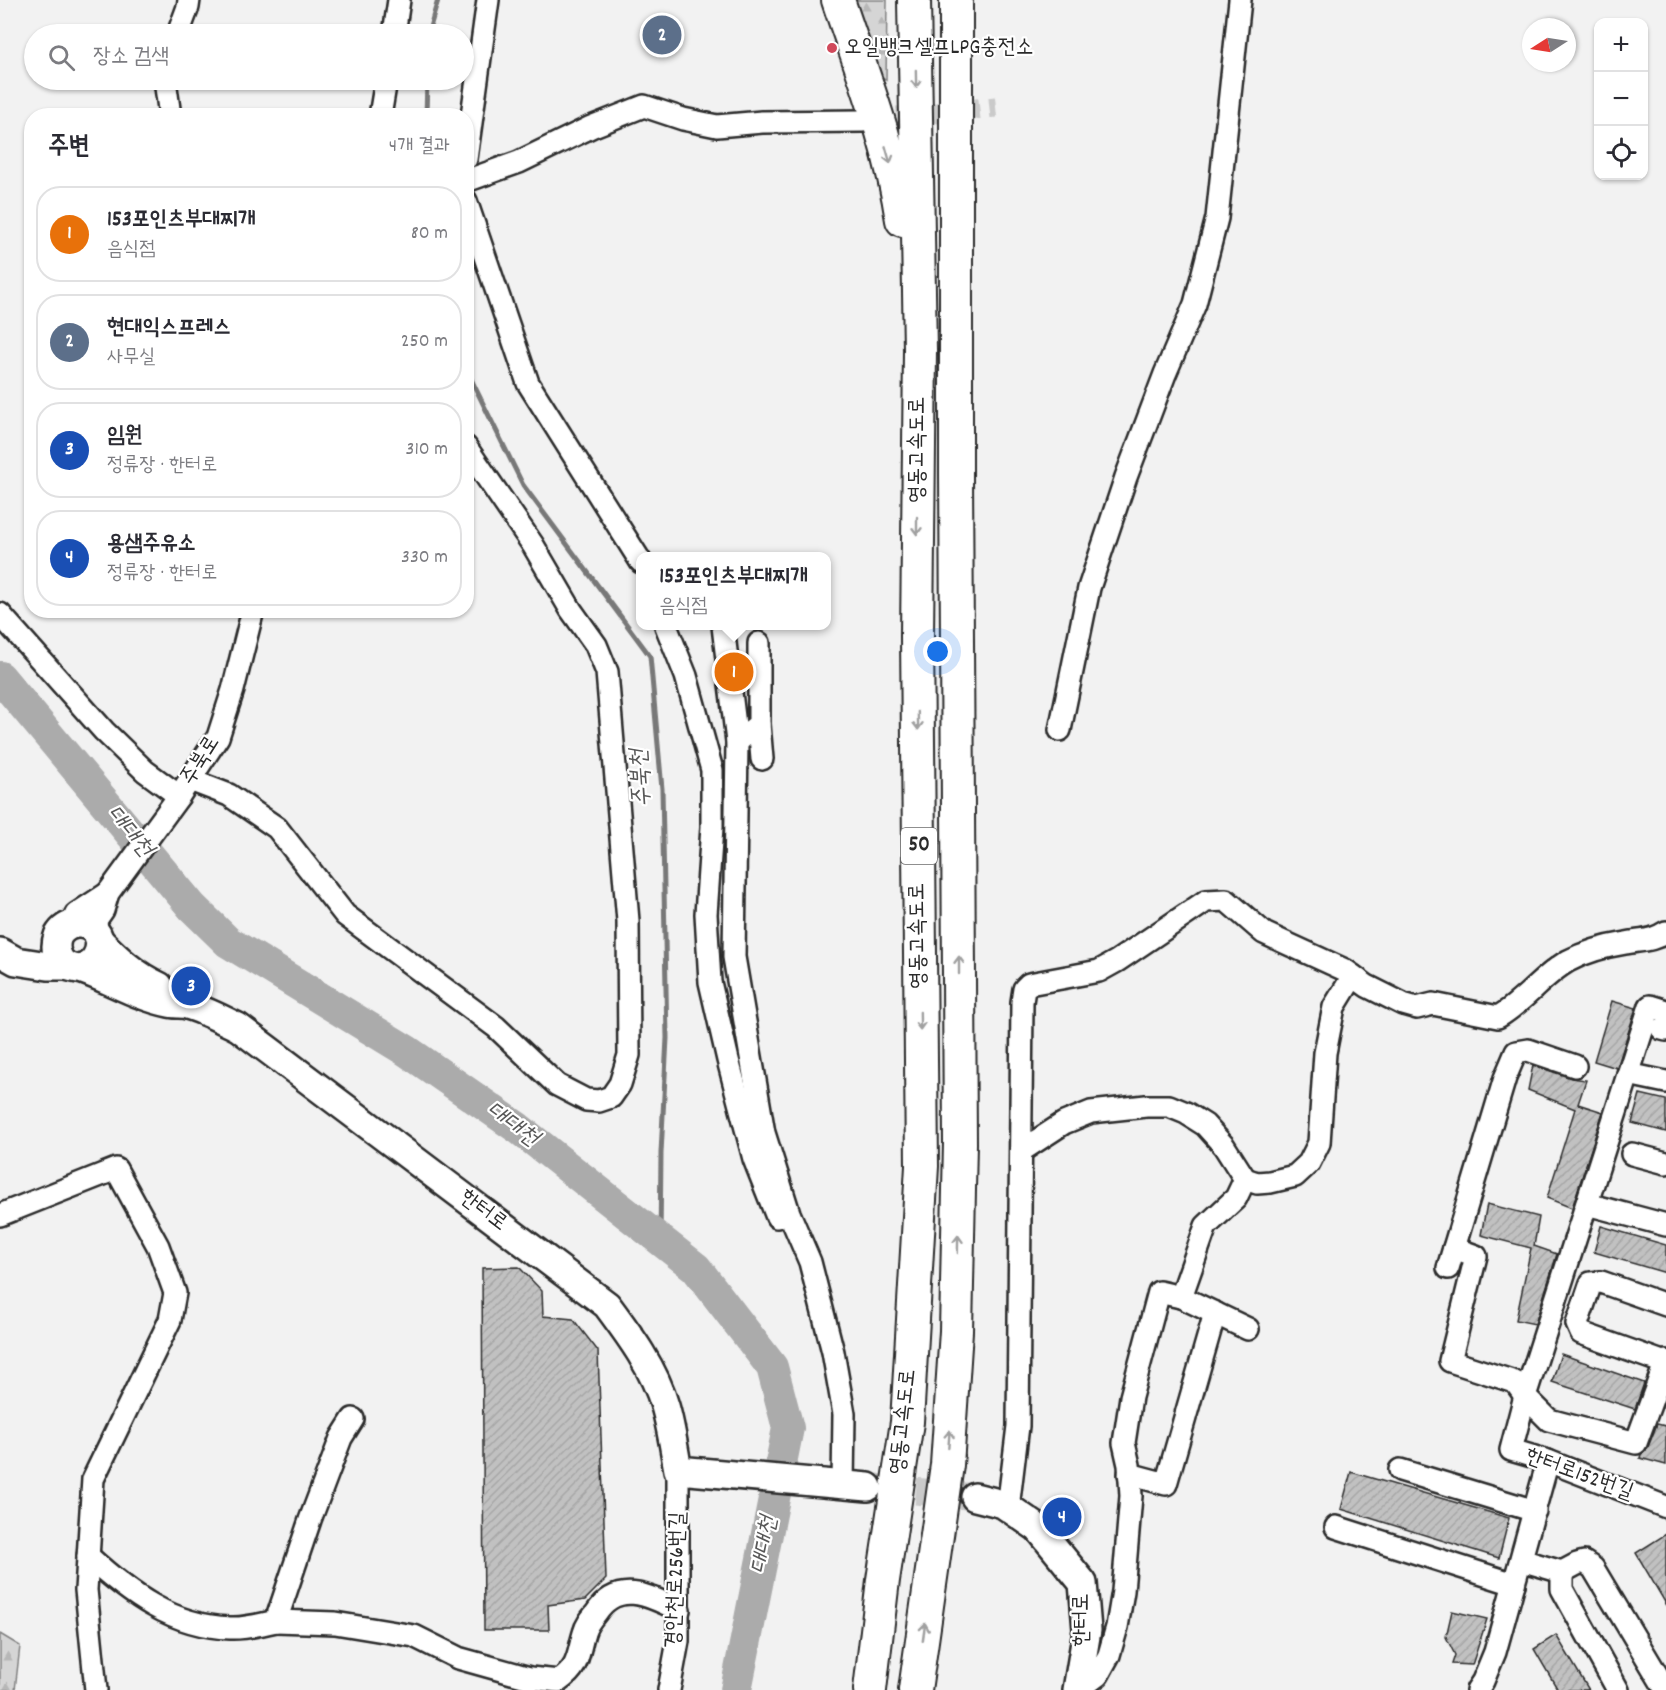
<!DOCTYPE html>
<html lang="ko">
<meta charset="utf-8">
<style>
:root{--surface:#fff;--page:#f2f2f3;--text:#2b2b33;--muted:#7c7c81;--line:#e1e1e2;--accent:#2563eb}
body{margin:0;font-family:Dekko,"Poor Story",sans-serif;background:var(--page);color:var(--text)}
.controls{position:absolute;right:18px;top:18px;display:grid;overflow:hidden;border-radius:12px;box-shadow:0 2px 4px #0004}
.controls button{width:54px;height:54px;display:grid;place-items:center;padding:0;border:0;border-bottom:2px solid var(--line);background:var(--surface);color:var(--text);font:30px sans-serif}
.compass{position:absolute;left:1522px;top:18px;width:54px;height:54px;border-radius:50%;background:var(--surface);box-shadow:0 2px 4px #0004;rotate:258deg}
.you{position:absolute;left:938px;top:652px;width:21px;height:21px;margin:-15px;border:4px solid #fff;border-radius:50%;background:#1a73e8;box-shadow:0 0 0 9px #1a73e833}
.badge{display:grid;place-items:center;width:39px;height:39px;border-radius:50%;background:var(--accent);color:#fff;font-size:20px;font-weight:700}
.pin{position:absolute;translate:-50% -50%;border:3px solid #fff;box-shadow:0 2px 6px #0006}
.popup{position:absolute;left:636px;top:552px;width:195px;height:78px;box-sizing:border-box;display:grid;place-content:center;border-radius:12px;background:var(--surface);filter:drop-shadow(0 2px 4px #0005);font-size:20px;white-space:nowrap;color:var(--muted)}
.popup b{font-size:22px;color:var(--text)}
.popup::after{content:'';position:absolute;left:50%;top:100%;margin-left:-12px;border:12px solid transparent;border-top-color:var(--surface)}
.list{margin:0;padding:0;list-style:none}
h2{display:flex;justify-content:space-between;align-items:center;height:78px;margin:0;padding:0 24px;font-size:26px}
h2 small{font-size:20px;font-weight:400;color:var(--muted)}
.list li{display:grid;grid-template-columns:39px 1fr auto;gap:18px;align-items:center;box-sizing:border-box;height:96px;margin:0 12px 12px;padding:0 12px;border:2px solid var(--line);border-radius:24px}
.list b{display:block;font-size:22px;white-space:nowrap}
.list p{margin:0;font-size:20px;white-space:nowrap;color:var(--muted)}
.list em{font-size:20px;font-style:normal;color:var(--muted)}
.icon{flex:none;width:33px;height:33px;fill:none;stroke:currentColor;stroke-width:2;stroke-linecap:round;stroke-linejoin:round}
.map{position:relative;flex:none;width:1666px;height:1690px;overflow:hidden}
.search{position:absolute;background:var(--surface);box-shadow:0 2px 4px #0004;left:24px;top:24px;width:450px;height:66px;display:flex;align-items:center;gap:15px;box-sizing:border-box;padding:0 21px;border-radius:33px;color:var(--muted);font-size:22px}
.panel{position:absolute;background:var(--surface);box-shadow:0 2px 4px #0004;left:24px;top:108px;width:450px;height:510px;border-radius:24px}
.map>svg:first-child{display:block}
.forest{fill:url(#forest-firs);stroke:#808080;stroke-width:1.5}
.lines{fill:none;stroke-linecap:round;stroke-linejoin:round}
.stream{stroke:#787878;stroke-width:5}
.river{stroke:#ababab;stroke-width:32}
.building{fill:url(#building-hatch);stroke:#2b2b2b;stroke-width:1.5}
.minor-tunnel{stroke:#cacaca;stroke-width:21;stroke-dasharray:21 10;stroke-linecap:butt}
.major-tunnel{stroke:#cacaca;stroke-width:27;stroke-dasharray:27 14;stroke-linecap:butt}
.minor-casing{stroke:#2b2b2b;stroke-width:26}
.major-casing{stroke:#2b2b2b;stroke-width:32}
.highway-casing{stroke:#2b2b2b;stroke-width:36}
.minor{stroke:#fff;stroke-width:21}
.major{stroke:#fff;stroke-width:27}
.highway{stroke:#fff;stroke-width:32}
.oneway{stroke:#a0a0a0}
.poi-dot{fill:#d1495b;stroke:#fff;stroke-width:2}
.labels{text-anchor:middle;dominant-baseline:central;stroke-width:4.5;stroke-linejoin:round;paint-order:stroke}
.shield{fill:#fff;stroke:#6b6b6b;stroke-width:1.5}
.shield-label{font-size:21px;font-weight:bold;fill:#2b2b2b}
.poi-label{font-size:22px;fill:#2b2b2b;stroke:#fff;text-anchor:start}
.street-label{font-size:22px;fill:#2b2b2b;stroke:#fff}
.water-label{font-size:24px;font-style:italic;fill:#585858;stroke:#fff}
</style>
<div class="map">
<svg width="1666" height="1690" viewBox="0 0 1666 1690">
<defs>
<pattern id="forest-firs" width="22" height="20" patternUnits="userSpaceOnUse" patternTransform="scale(1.5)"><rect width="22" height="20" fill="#d5d5d5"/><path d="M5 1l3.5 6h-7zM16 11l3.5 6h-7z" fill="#b7b7b7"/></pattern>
<pattern id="building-hatch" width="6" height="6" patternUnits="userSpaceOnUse" patternTransform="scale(1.5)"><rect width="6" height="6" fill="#c1c1c1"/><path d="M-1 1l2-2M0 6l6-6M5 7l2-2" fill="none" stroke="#a6a6a6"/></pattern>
</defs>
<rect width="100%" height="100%" fill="#f2f2f2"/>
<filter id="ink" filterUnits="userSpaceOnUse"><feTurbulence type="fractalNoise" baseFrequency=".0167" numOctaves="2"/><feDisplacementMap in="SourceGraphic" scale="12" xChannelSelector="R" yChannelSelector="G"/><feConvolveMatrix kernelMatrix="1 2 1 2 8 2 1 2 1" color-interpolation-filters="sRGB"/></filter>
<g filter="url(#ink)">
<!-- forest -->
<g class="forest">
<polygon points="850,0 887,0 886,80 876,71"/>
<polygon points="0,1634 20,1646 15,1690 0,1690"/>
</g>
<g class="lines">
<!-- stream -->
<g class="stream">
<polyline points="428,34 438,0"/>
<polyline points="426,116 427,80"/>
<polyline points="466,369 523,485 650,656 662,789 667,1038 661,1153 660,1241"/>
</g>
<!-- river -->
<polyline class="river" points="0,677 192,907 228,942 407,1051 518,1128 696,1268 772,1367 788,1428 736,1690"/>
</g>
<!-- building -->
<g class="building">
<polygon points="1612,1001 1636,1008 1617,1068 1594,1061"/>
<polygon points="1533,1065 1571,1078 1586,1080 1578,1104 1603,1112 1572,1208 1547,1198 1575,1109 1528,1090"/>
<polygon points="1640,1094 1666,1100 1666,1132 1632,1123"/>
<polygon points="1487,1204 1539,1217 1534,1246 1557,1254 1535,1324 1516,1320 1531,1248 1481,1235"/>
<polygon points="1601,1226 1666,1245 1666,1273 1594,1252"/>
<polygon points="519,1267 542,1291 543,1316 573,1319 598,1351 606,1579 585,1600 548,1605 549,1630 484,1630 482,1268"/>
<polygon points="1561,1354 1644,1383 1635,1409 1552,1382"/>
<polygon points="1657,1424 1666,1426 1666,1465 1640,1458 1641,1454 1648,1447"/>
<polygon points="1351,1472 1509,1518 1499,1558 1341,1509"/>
<polygon points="1666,1534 1666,1604 1636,1553"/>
<polygon points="1452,1611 1487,1619 1472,1665 1452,1664 1455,1655 1446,1637"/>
<polygon points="1556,1635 1589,1690 1558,1690 1534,1649"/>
</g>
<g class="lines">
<!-- minor-tunnel -->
<polyline class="minor-tunnel" points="866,120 996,107"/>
<!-- major-tunnel -->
<polyline class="major-tunnel" points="875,1487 975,1497"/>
<!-- minor casing -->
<g class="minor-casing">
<g id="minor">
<polyline points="178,34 188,7 189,0"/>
<polyline points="394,34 399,0"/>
<polyline points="165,80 170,116"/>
<polyline points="380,116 386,80"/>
<polyline points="466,159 488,0"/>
<polyline points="466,181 519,162 591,127 644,106 683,119 717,126 762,122 863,121"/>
<polyline points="466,201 528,383 641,562"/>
<polyline points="0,614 104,731 145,771 179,796"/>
<polyline points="666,626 686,676 712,770 712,827 706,914 710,982 728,1060 754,1159 777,1217"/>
<polyline points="723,626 737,742 734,957 764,1133 789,1213 810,1262 833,1352 844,1414 843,1485"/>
<polyline points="759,724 762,759"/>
<polyline points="1060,730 1089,588 1126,477 1165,374 1195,304 1217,218 1240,0"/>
<polyline points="737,742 759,724 759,643"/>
<polyline points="190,780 229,795 277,828 345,915 496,1027 557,1085 586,1100 599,1101 611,1097 620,1084 629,1055 628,921 607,672 596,645 571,610 533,545 466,447"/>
<polyline points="71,925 76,914 108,893"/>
<polyline points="97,934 96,920 103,910 108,893 179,796 218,737 233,690 253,610"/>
<polyline points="1666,1011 1650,1006 1525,1396 1511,1450 1548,1461 1666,1507"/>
<polyline points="1662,1029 1666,1030"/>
<polyline points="1628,1074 1666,1082"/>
<polyline points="1021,1151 1064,1123 1091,1112 1146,1106 1169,1106 1186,1113 1205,1125 1224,1146 1245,1179"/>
<polyline points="1632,1154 1666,1163"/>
<polyline points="1587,1204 1666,1225"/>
<polyline points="0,1215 116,1169 158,1246 175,1293 170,1320 93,1479 86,1590 96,1690"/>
<polyline points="1454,1248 1505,1078 1516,1052 1528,1050 1575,1066"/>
<polyline points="1448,1268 1454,1248 1476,1256 1450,1361 1515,1382 1525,1396 1549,1420 1636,1443 1666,1361"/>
<polyline points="1181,1297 1248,1329"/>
<polyline points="1665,1363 1581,1333 1577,1324 1591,1283 1601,1282 1666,1305"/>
<path d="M353,1419L341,1438L310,1520L276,1621L335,1623L414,1636L458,1658L530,1678L559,1681C580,1666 577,1656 584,1633C586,1625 591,1619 596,1613C618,1579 650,1596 679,1610"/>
<polyline points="1400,1470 1535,1511"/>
<polyline points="1129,1474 1166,1484 1215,1313"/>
<path d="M1008,1508L1018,1426L1022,1002L1024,989L1029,984L1099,971L1117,961L1206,901L1226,900L1264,933L1345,970L1367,986L1403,1004L1417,1008L1433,1004L1498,1017C1524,1002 1542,976 1568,961C1585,952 1607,946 1626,943C1641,940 1653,941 1666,932"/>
<polyline points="1336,1527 1514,1584"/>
<path d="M88,1556C130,1594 172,1626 230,1628C245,1629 262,1624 276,1621"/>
<polyline points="1521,1560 1562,1572 1577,1564 1584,1562 1593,1568 1666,1690"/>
<polyline points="1562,1572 1562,1589 1618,1690"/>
<polyline points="669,1690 678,1641 678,1470"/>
<polyline points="1078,1690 1098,1675 1109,1655 1117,1627 1123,1591 1131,1496 1129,1465 1124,1443 1131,1397 1159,1292 1181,1297 1206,1226 1236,1198 1245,1179 1257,1183 1270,1182 1295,1176 1309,1163 1319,1143 1325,1053 1334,1007 1353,976"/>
<polyline points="1477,1690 1483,1681 1495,1652 1548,1461"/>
</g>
</g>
<!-- major casing -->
<g class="major-casing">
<g id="major">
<path d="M100,941C119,960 135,975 159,986"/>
<polyline points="0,952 16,961 48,966 67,966"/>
<path d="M81,969C108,959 105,922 76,924C68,925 62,929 58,936C54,946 56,958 65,965C71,969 77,968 83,970C111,980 139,997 169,1003C175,1005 181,1003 187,1005C205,1010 221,1019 238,1027L607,1305C630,1336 654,1368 665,1406C671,1426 674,1449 678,1470L868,1487"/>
<polyline points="975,1497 1003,1504 1038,1528 1083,1583 1087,1630 1077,1690"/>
</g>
</g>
<!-- highway casing -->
<g class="highway-casing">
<g id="highway">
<path d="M838,0C862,72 891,145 902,220"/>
<polyline points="870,1690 883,1580 907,1422 922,1166 917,636 920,350 914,0"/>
<polyline points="915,1690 947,1465 956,1331 960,1143 956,474 956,0"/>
</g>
</g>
<!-- minor -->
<use href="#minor" class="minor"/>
<!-- major -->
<use href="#major" class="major"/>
<!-- highway -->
<use href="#highway" class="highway"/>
</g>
<!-- one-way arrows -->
<defs><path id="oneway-shaft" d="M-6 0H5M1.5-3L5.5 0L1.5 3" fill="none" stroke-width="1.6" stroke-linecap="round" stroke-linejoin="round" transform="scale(1.5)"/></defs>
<g class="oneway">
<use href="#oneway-shaft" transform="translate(916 79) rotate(89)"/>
<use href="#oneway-shaft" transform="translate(888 155) rotate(74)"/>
<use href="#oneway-shaft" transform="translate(917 526) rotate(90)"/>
<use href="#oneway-shaft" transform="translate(918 721) rotate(89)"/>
<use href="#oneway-shaft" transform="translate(959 965) rotate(-90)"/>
<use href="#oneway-shaft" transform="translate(920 1021) rotate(89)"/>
<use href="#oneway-shaft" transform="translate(958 1244) rotate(-89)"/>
<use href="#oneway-shaft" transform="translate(949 1439) rotate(-86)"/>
<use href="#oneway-shaft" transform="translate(924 1632) rotate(-82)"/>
</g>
</g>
<!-- markers -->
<circle class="poi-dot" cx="832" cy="48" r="6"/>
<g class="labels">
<!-- shield labels -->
<rect class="shield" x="901" y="828" width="36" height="36" rx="4.5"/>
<g class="shield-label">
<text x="919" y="846">50</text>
</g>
<!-- poi labels -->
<g class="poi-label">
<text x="844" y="48">오일뱅크셀프LPG충전소</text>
</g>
<!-- street labels -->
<g class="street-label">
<text transform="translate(918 450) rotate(-90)">영동고속도로</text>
<text transform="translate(201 761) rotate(-58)">주북로</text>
<text transform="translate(919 936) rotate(-91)">영동고속도로</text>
<text transform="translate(483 1211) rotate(37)">한터로</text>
<text transform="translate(904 1422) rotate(-84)">영동고속도로</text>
<text transform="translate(1579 1475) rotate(20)">한터로152번길</text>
<text transform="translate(677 1580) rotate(-88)">경안천로256번길</text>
<text transform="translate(1082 1620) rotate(-90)">한터로</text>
</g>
<!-- water labels -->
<g class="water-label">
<text transform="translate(642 778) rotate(-94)">주북천</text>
<text transform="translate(129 832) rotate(50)">대대천</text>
<text transform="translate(512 1125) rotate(36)">대대천</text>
<text transform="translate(765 1545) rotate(-79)">대대천</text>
</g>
</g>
</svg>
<div class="controls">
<button>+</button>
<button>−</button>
<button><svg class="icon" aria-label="locate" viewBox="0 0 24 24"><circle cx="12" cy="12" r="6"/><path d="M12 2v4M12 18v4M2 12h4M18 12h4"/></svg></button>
</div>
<svg class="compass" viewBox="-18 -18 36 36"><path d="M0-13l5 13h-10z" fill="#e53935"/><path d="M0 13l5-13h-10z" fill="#7c7c81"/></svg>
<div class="you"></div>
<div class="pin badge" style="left:734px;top:672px;background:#e8710a">1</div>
<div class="popup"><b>153포인츠부대찌개</b>음식점</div>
<div class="pin badge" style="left:662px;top:35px;background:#5c6f8a">2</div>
<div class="pin badge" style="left:191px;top:986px;background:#1a4fb4">3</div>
<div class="pin badge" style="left:1062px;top:1517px;background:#1a4fb4">4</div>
<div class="search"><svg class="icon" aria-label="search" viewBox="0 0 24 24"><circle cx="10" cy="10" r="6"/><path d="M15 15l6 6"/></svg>장소 검색</div>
<section class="panel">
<h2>주변<small>4개 결과</small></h2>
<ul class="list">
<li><span class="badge" style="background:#e8710a">1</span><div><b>153포인츠부대찌개</b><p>음식점</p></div><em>80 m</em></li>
<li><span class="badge" style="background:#5c6f8a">2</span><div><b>현대익스프레스</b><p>사무실</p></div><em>250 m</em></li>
<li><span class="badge" style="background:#1a4fb4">3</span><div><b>임원</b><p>정류장 · 한터로</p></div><em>310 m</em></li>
<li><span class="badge" style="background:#1a4fb4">4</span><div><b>용샘주유소</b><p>정류장 · 한터로</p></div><em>330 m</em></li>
</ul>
</section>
</div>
